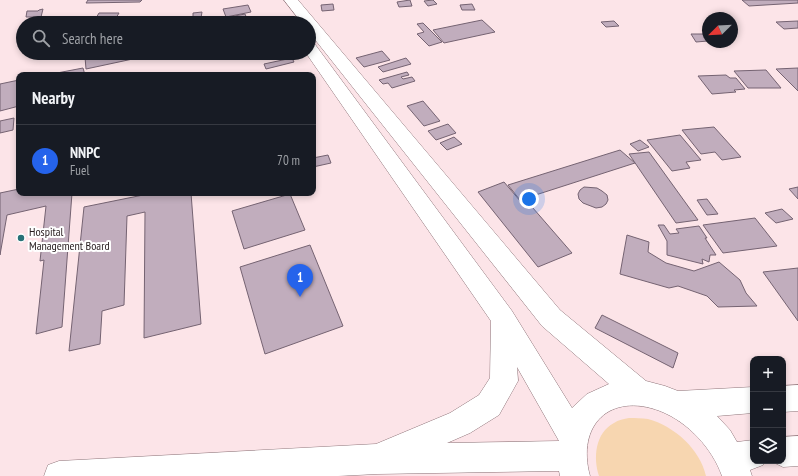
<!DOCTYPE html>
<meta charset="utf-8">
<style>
:root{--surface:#171b24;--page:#242831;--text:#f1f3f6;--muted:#9ea1a6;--line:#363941;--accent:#2563eb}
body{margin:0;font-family:"PT Sans Narrow",sans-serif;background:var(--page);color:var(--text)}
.controls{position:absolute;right:12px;bottom:12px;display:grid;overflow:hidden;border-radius:8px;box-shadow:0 2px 6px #0003}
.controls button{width:36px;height:36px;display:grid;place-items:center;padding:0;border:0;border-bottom:1px solid var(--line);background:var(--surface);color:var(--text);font:20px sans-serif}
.compass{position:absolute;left:702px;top:12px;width:36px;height:36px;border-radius:50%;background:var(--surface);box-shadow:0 2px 6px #0003;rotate:246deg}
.you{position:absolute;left:529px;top:199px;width:14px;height:14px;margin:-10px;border:3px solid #fff;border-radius:50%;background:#1a73e8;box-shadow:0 0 0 6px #1a73e833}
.badge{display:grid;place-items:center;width:26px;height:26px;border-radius:50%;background:var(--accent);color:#fff;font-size:13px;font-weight:700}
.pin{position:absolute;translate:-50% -33px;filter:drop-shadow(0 1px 2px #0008)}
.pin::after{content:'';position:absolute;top:21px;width:14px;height:12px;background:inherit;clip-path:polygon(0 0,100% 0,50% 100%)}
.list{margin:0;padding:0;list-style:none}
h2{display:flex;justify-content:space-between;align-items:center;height:52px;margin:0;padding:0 16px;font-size:17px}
h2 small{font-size:13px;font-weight:400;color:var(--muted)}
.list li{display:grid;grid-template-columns:26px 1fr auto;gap:12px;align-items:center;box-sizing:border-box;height:72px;padding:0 16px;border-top:1px solid var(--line)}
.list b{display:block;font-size:15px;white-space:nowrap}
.list p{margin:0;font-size:13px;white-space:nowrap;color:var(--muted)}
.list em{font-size:13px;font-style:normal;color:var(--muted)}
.icon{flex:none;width:22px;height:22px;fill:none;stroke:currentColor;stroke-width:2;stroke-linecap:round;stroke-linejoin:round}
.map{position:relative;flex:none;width:798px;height:476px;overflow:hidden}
.search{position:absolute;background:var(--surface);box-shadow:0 2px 6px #0003;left:16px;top:16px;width:300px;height:44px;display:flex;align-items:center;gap:10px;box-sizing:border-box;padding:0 14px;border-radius:22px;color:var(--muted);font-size:15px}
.panel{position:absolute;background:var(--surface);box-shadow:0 2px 6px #0003;left:16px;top:72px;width:300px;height:124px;border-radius:8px}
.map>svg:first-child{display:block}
.green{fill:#f7d6b0}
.building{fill:#c1adbd;stroke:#756372}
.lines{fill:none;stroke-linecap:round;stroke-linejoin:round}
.minor-casing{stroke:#8f757a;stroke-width:1}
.minor{fill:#fff;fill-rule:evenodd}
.poi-dot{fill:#277177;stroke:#fff;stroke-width:1.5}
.labels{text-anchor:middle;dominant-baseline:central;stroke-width:4;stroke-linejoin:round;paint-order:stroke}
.poi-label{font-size:12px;fill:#271d1f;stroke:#fff;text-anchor:start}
</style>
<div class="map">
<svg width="798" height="476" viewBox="0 0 798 476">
<rect width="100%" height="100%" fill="#fce4e8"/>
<!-- green -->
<path class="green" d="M629,418C635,418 642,418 648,419C674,426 700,449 706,476H599C593,458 595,433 614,423C618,420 624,419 629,418Z"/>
<!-- building -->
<g class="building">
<polygon points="88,0 142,0 140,2 86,3"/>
<polygon points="410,0 412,6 399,7 397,2"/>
<polygon points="433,0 437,4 428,6 424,1"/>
<polygon points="742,0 798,0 798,3 749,6"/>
<polygon points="333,4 334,10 322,11 321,5"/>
<polygon points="472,4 475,10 462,10 460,5"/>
<polygon points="248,5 251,12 226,17 223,9"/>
<polygon points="43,9 41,17 26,17 27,11 38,11 39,10"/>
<polygon points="202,12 201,18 193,19 193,13"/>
<polygon points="99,13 119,13 113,23 87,23 90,18 96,18"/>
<polygon points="245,14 247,19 225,23 224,18"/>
<polygon points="482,20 495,32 444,43 433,30"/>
<polygon points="614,21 619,26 606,27 601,22"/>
<polygon points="798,21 798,28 784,29 776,22"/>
<polygon points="423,23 442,42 429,46 417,34 424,32 417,24"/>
<polygon points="691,34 708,34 708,41 696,42"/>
<polygon points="382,51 390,60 364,67 356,58"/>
<polygon points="107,53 141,53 142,57 86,69 85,57"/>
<polygon points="292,58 294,62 266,69 264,64"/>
<polygon points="406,58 411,64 383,72 378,67"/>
<polygon points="83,68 85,75 57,75 57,73"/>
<polygon points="798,68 798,91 776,69"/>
<polygon points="766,70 781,88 748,88 734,71"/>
<polygon points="407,72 409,75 401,77 403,79 412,77 415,81 392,88 388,83 383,84 379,80"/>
<polygon points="726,75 730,78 736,78 745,89 734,90 736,92 712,94 698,76"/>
<polygon points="19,80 19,106 0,111 0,84"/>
<polygon points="423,101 440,121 424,126 407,106"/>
<polygon points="14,118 13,130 0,133 0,121"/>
<polygon points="448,124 456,133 436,140 428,131"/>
<polygon points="714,127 741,157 722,160 715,152 701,154 682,130"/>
<polygon points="680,135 701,160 686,162 690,168 672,171 647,140"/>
<polygon points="454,137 462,144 447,150 440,143"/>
<polygon points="640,140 649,147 638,151 630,144"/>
<polygon points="620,150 635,163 520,200 508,185"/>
<polygon points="649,152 698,220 676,223 629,154"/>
<polygon points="328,155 331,163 313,167 313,158"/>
<polygon points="504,182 521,202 526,200 572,253 538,267 478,192"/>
<polygon points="584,187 597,188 602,191 607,195 608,200 606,204 602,207 596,208 583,203 579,199 578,194 580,190"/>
<polygon points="798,187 798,199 789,189"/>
<polygon points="19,189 19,193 72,193 62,327 36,334 44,260 40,261 46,206 7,215 0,255 0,193"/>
<polygon points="153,193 191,193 201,324 144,338 145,212 127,216 124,305 102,311 100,344 69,351 84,207"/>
<polygon points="290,194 305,230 244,249 232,211"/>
<polygon points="707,199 718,214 707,215 697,200"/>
<polygon points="782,209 793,219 776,223 765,213"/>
<polygon points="755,218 777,246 723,253 703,225"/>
<polygon points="658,225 664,225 670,234 679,233 676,229 699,226 707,238 705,238 716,255 710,255 709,262 702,259 703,264 667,255 667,241"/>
<polygon points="627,235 649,242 648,252 666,263 694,271 719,262 740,280 746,293 757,306 718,307 707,296 678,286 669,288 620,274"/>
<polygon points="310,245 343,326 265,354 240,267"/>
<polygon points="798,268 798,321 763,272"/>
<polygon points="602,315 678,353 673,368 595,328"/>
</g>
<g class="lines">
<!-- minor casing -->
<g class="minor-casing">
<g id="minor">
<path d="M284,0H298L560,310L646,381L665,386L678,391L753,387V413L717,416L730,430L737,442L753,440V461H765L763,465L750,470L752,476H722C712,448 688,422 660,411C610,392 576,425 590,476H560L559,471L377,474L338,476H44L48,465L59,461L376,444L450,413L479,395L490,378L491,321L306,53H309V41L314,43L512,311L572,408L587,394L609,384L542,326L309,32V23H302ZM517,367L559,441L447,443L470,433L499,415L518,381Z"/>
<polygon points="798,385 798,411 783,412 783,386"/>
<polygon points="798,436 798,466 783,467 773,462 772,461 783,461 783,437"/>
</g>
</g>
<!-- minor -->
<use href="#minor" class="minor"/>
</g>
<!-- markers -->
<circle class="poi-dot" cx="21" cy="238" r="4"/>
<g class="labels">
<!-- poi labels -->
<g class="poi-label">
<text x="29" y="231">Hospital<tspan x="29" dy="14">Management Board</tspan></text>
</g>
</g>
</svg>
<div class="controls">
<button>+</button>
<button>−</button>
<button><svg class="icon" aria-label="layers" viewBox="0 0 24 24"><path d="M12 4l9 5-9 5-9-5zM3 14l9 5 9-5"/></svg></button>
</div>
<svg class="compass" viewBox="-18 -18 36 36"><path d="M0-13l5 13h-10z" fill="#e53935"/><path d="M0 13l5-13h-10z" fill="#9ea1a6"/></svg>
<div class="you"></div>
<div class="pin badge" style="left:300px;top:297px">1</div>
<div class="search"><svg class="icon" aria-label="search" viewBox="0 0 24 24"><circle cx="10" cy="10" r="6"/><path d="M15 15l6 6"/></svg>Search here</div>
<section class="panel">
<h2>Nearby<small></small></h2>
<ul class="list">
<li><span class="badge">1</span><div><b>NNPC</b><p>Fuel</p></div><em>70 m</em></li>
</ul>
</section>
</div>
